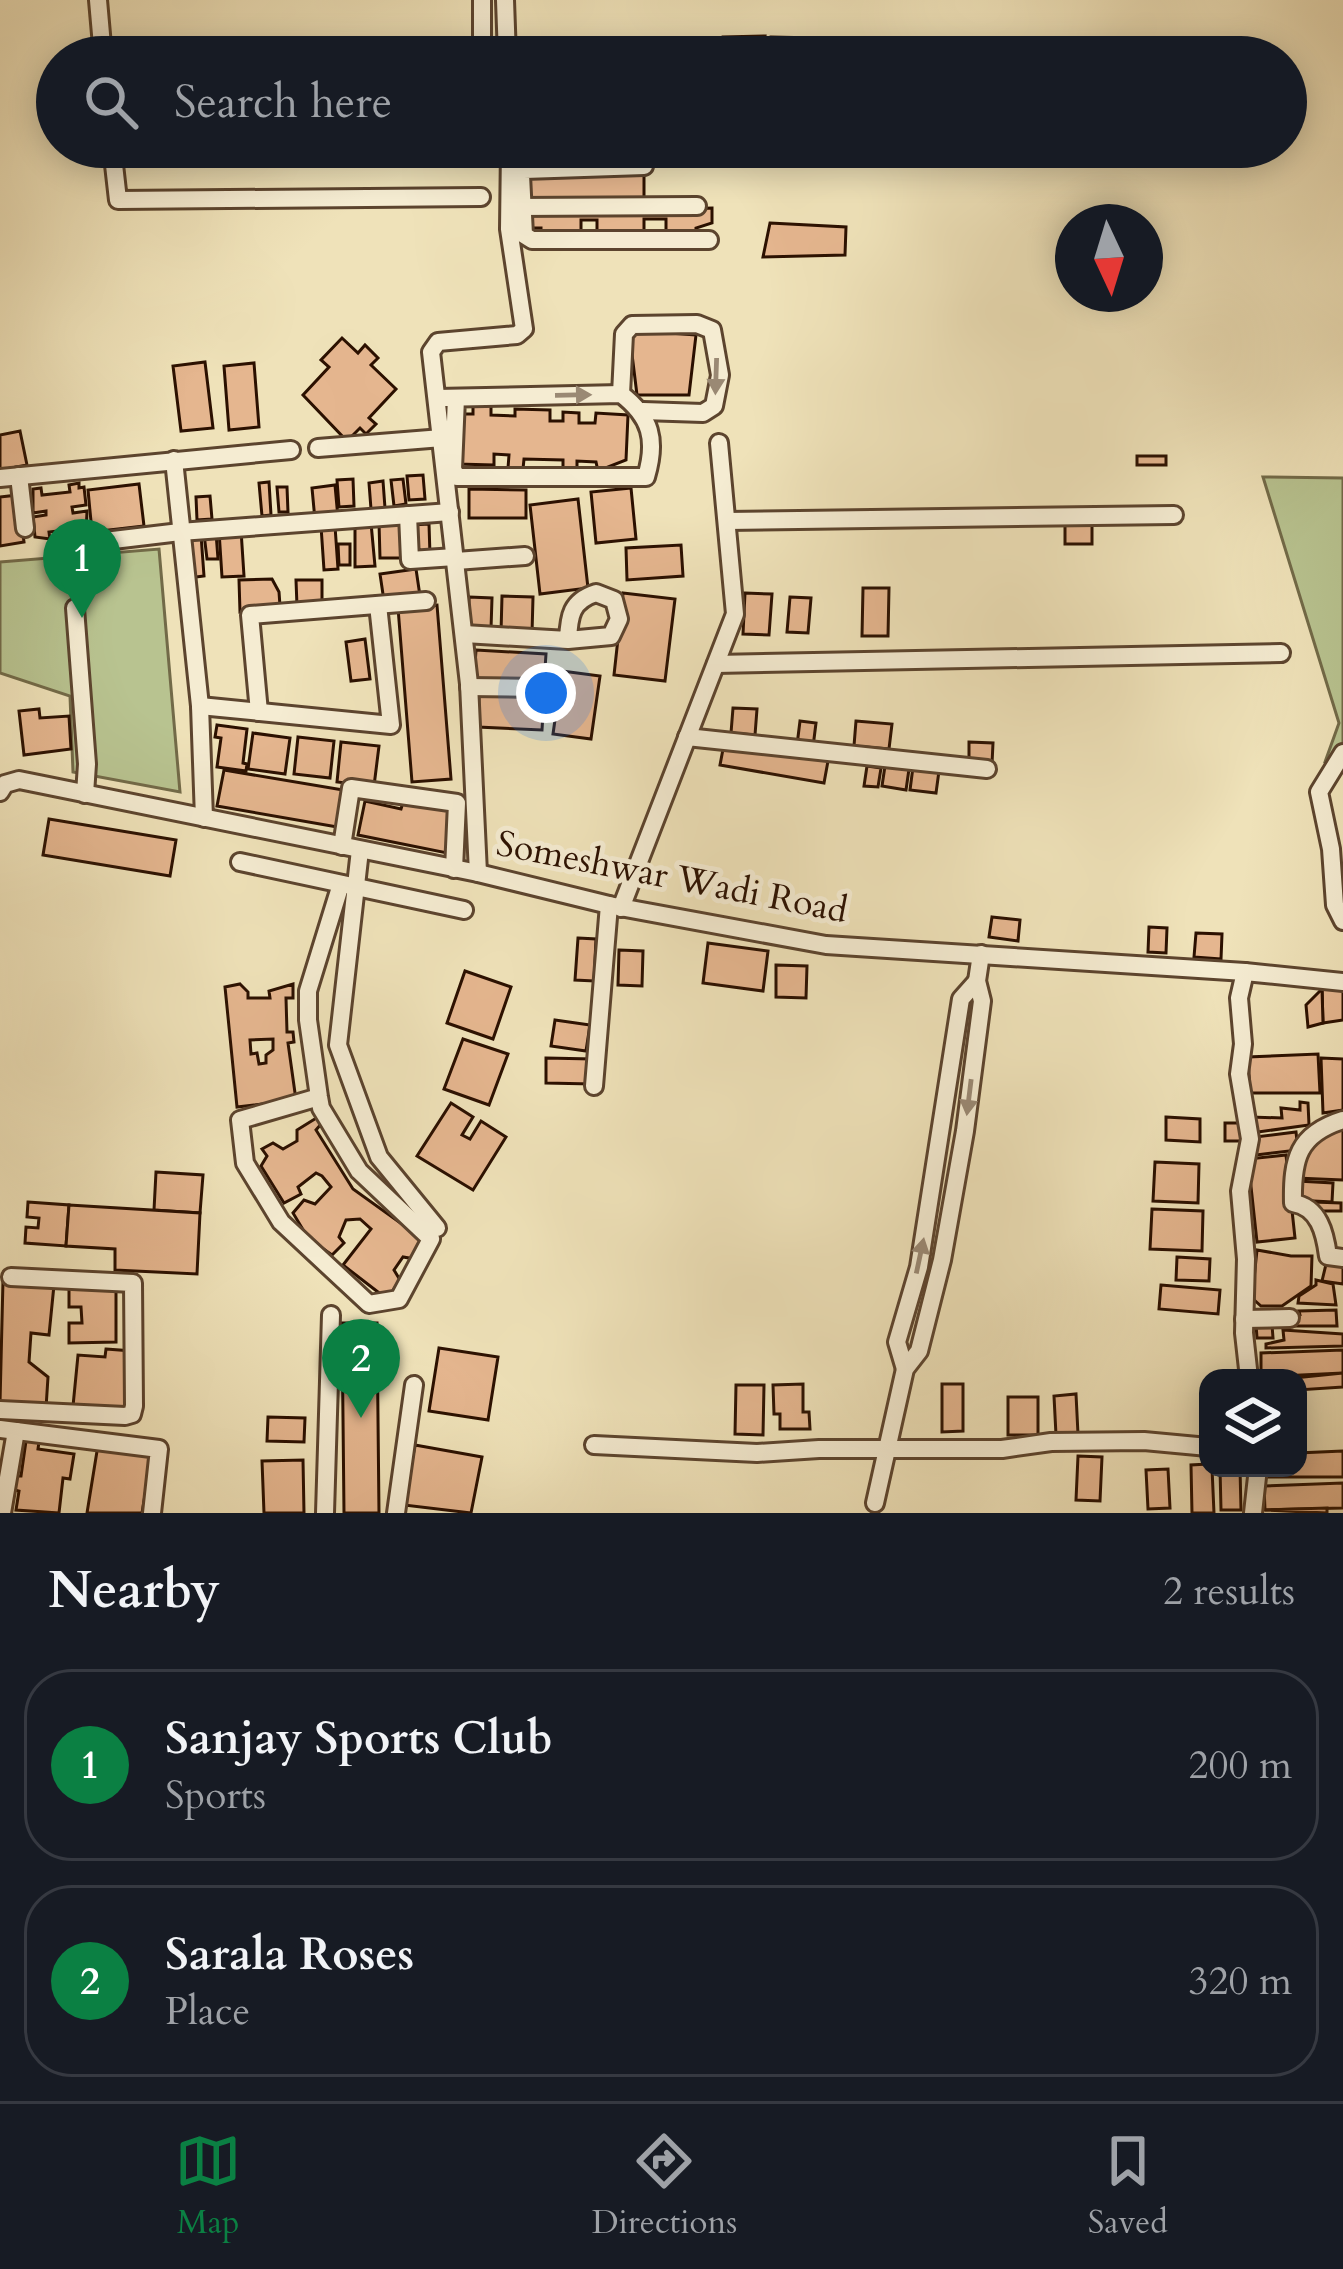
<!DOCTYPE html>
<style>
:root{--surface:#171b24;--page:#20242c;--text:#f1f3f6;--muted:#9ea1a6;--line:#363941;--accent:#0b8043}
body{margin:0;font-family:Cardo,serif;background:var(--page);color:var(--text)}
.controls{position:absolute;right:36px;bottom:36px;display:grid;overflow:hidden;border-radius:24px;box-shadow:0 6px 30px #0003}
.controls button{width:108px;height:108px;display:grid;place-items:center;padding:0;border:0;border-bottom:3px solid var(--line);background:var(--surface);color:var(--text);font:60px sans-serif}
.compass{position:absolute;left:1055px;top:204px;width:108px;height:108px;border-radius:50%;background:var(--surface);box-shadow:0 6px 30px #0003;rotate:176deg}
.you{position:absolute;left:546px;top:693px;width:42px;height:42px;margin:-30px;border:9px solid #fff;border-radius:50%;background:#1a73e8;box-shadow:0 0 0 18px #1a73e833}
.badge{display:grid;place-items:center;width:78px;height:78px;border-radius:50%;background:var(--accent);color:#fff;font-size:39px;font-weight:700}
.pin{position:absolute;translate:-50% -99px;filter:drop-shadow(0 3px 6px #0008)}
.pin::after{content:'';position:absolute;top:63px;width:42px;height:36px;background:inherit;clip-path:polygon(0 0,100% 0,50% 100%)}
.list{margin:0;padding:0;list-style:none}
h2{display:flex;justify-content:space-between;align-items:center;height:156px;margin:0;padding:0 48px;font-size:51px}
h2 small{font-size:39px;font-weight:400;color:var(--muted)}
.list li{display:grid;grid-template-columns:78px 1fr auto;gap:36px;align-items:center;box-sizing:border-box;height:192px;margin:0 24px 24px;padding:0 24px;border:3px solid var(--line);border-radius:48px}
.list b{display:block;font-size:45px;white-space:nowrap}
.list p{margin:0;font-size:39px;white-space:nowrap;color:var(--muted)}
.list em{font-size:39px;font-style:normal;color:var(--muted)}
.icon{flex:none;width:66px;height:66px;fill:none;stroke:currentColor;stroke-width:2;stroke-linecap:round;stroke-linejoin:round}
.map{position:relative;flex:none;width:1343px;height:1513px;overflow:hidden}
.search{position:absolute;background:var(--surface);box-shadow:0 6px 30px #0003;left:36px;right:36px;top:36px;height:132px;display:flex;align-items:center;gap:30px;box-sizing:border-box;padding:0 42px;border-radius:66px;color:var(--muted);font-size:45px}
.sheet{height:588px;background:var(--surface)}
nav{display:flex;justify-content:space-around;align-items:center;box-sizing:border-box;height:168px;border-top:3px solid var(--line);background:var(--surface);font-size:33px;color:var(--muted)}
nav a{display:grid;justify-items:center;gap:6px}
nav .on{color:var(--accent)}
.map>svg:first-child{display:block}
.green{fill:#b8c390;stroke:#726a48;stroke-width:3}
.building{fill:#e5b68f;stroke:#2b1000;stroke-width:3;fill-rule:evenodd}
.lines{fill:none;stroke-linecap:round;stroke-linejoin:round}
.minor-casing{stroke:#5c442e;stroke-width:22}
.minor{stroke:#f5ecd2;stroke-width:16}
.oneway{fill:#9a8974}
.labels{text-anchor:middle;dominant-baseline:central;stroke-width:10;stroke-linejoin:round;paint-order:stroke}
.street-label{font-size:36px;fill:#2b1000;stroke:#f5ecd2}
</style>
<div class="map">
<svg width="1343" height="1513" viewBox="0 0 1343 1513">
<rect width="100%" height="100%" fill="#efe2b9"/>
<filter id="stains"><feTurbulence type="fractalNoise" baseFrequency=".00167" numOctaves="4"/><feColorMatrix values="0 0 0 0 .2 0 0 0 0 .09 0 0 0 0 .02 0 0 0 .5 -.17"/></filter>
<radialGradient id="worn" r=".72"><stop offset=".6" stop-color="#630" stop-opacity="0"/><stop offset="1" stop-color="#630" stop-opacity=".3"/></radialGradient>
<!-- green -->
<g class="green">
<polygon points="1263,477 1343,478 1343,768 1325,762 1339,723"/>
<polygon points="159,549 180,792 73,772 70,696 0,673 0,562"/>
</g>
<!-- building -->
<g class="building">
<polygon points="765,36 762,57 682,57 682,53 722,54 723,37"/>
<polygon points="771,37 815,38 815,57 770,57"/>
<polygon points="528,38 530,57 514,57 513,39"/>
<polygon points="583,39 584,57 552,57 551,41"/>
<polygon points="644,173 644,198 528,201 527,176"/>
<polygon points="712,208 712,223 696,228 696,233 666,234 666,219 644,219 644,234 597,235 597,220 581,220 581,235 541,236 541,228 529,228 529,212"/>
<polygon points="770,223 846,227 845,255 763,257"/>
<polygon points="629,330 696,335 689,395 637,395"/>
<polygon points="342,338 358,353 365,345 378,358 371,365 396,389 369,418 376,424 366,434 360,428 347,441 303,395 329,367 321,360"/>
<polygon points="205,362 213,428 181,431 173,366"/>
<polygon points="254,363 259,427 229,430 224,366"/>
<polygon points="473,403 491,404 491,415 515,416 515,409 550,410 550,421 563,421 563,412 579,413 579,423 595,423 596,413 628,415 626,460 598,471 596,462 577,461 577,473 563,472 563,460 524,459 523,469 508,468 509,455 494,454 494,465 457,464 459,414 473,414"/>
<polygon points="20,431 27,465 0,470 0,435"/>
<rect x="1137" y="456" width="29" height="9"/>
<polygon points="423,475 425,499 409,500 407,476"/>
<polygon points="353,479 354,506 339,507 337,480"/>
<polygon points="403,479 406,504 394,506 391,480"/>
<polygon points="383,481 385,508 371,509 369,483"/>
<polygon points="269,482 271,515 262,516 259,483"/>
<polygon points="79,483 79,488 84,487 86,505 72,507 73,513 87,511 86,535 76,537 75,529 49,532 50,539 35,537 33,517 46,515 46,511 33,513 33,489 41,488 42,495 70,492 69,485"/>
<polygon points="139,484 144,526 92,532 88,490"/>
<polygon points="335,485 338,518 315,520 312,488"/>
<polygon points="277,487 287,487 288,512 279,512"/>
<polygon points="631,488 636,539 596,543 591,492"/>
<polygon points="469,489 526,490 526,518 469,518"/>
<polygon points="18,495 24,542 0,546 0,497"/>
<polygon points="210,496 212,519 197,520 196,497"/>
<polygon points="578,499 588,588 540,594 530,505"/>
<polygon points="404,522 406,558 380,558 379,523"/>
<polygon points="371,523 375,566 355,567 355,525"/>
<polygon points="429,524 430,555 413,557 411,525"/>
<rect x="1065" y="525" width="27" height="19"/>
<polygon points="321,526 335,526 338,569 324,570"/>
<polygon points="241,530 244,576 222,577 219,531"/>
<polygon points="216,533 218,559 207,559 204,534"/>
<polygon points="201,535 204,576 188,578 184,536"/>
<polygon points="338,544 350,544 350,565 339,565"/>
<polygon points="681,545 683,576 627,580 626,548"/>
<polygon points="416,569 420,596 384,601 380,574"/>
<polygon points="272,579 279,592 280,606 240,612 239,580"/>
<polygon points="296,580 322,580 322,606 297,606"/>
<polygon points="863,588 889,588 888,636 862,636"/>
<polygon points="623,593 675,599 665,681 614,675"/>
<polygon points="745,593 772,594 769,635 743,634"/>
<polygon points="502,596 533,597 532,634 501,633"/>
<polygon points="469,597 492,598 491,629 468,628"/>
<polygon points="790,597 811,598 808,633 787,632"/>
<polygon points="437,605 451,779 412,782 398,608"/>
<polygon points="365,639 370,679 351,681 346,642"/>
<polygon points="476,650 546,654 544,683 474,679"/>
<polygon points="562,671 600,676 591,739 553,734"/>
<polygon points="479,695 544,698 542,730 478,727"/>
<polygon points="733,708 757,709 755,735 731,733"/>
<polygon points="39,709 40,718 69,716 71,749 24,755 19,711"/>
<polygon points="800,721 816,723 813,747 797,745"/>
<polygon points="856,721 892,724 889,749 854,746"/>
<polygon points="217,725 247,729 243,763 247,764 246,771 217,767 221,738 215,737"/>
<polygon points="253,733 290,738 285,774 248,769"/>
<polygon points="298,737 334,741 330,778 294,774"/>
<polygon points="341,742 379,746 374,786 337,782"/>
<polygon points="969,742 993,743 992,764 969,764"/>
<polygon points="724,744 828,761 824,783 720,765"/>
<polygon points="867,766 881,768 878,787 864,786"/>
<polygon points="885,766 909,769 906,790 882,786"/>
<polygon points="913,767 939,771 936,793 910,790"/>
<polygon points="224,770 349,791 343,828 217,806"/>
<polygon points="404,799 449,808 452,854 358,835 365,801 401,809"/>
<polygon points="49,819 176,840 170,876 43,855"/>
<polygon points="992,917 1020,920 1018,941 989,937"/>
<polygon points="1149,927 1167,928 1166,953 1148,952"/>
<polygon points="1196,933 1222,934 1221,959 1194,957"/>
<polygon points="578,938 596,939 594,981 575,980"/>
<polygon points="708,943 768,951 763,991 703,983"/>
<polygon points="619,950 643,951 642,986 618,985"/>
<polygon points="776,965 807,966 806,998 776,997"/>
<polygon points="465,971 511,987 493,1039 447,1023"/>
<path d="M240,984L248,992V998H270L269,991L293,984V998H286L287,1032H293L294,1042L288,1043L296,1100L237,1107L225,987ZM273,1039V1050L266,1055V1063L259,1064L257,1053L251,1054L250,1040Z"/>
<polygon points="1343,988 1343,1020 1323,1023 1322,989"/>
<polygon points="1322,989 1323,1023 1308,1027 1306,1005"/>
<polygon points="555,1020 590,1025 586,1051 551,1046"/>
<polygon points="463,1039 508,1054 489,1105 444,1089"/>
<polygon points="1318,1054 1320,1093 1250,1093 1248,1057"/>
<polygon points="546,1058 592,1059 592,1084 546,1083"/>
<polygon points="1321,1058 1343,1059 1343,1110 1323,1113"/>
<polygon points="1300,1102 1308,1103 1309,1125 1251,1133 1251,1117 1282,1118 1281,1108 1300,1110"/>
<polygon points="451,1103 473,1117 462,1135 470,1139 481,1121 506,1137 473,1190 417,1156"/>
<polygon points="318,1117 322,1123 316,1130 353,1189 427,1242 415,1259 403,1257 394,1270 400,1280 387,1299 343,1265 371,1229 360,1219 346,1220 339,1237 344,1243 332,1255 308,1238 293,1213 304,1200 315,1204 331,1187 322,1176 316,1173 298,1187 301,1194 284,1203 261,1166 267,1156 262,1149 273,1143 283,1149 297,1141 297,1130"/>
<polygon points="1166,1117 1200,1119 1200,1142 1166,1140"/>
<polygon points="1225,1123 1243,1123 1244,1141 1225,1141"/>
<polygon points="1343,1123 1343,1180 1296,1178 1318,1134"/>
<polygon points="1296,1132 1298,1150 1256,1155 1255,1137"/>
<polygon points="1286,1155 1295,1238 1257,1242 1248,1159"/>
<polygon points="1155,1162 1199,1164 1198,1203 1153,1201"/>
<polygon points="156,1172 203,1175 200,1213 154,1210"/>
<polygon points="1297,1181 1333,1183 1332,1202 1296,1200"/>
<polygon points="28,1202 69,1205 66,1246 25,1243 26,1227 38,1228 39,1218 27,1217"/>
<polygon points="1313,1202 1341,1203 1341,1211 1312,1211"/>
<polygon points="69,1205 200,1213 197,1274 115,1270 115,1249 66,1246"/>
<polygon points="1152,1209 1203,1211 1202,1251 1150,1249"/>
<polygon points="1257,1250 1291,1256 1312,1256 1311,1286 1282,1306 1261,1306 1252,1298"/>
<polygon points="1328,1256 1343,1258 1343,1284 1322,1281"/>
<polygon points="1177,1257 1210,1259 1209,1281 1176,1280"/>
<polygon points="3,1280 54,1285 49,1335 31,1333 29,1362 48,1377 46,1408 0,1403"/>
<polygon points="1316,1280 1333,1284 1336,1305 1298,1303 1299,1296 1316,1285"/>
<polygon points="116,1282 116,1342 69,1343 69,1323 82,1323 81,1307 69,1307 69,1283"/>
<polygon points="1161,1285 1220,1290 1218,1314 1159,1309"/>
<polygon points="1336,1310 1337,1326 1280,1326 1300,1315 1299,1311"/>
<polygon points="342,1323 377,1323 379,1513 344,1513"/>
<polygon points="1256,1324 1272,1325 1273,1338 1257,1338"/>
<polygon points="1283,1330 1343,1334 1343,1346 1266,1348 1266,1344 1284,1340"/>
<polygon points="439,1348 498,1357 488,1420 429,1411"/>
<polygon points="106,1349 132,1351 126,1410 73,1406 78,1355 105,1357"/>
<polygon points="1343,1350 1343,1373 1261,1377 1261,1353"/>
<polygon points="1343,1373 1343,1387 1298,1390 1298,1378 1294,1378"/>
<polygon points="803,1384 803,1412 809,1412 810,1429 780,1429 780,1414 774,1414 773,1385"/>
<polygon points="942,1384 963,1384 963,1431 942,1432"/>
<polygon points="736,1385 764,1385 763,1435 735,1434"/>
<polygon points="1076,1394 1078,1434 1056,1435 1054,1396"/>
<rect x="1008" y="1397" width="30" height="38"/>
<polygon points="268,1417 305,1418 304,1442 267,1441"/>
<polygon points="26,1441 39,1442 38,1449 74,1454 70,1479 63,1478 59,1513 16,1510 19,1491 11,1489 13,1476 21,1476"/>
<polygon points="98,1445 152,1453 142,1513 87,1513"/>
<polygon points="415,1445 482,1457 471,1513 404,1505"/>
<polygon points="1343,1451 1343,1477 1264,1477 1264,1468 1298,1468 1298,1453"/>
<polygon points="1078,1456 1102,1457 1100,1501 1076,1500"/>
<polygon points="303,1460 304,1513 264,1513 262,1461"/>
<polygon points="1208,1464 1212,1468 1214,1513 1192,1513 1191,1465"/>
<polygon points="1220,1468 1240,1468 1241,1510 1221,1510"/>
<polygon points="1168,1469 1170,1508 1148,1509 1146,1470"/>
<polygon points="1343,1483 1343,1508 1265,1510 1264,1486"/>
<polygon points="1327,1508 1327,1513 1265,1510"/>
</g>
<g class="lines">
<!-- minor casing -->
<g class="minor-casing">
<g id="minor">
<polyline points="98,0 103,57"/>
<polyline points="482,0 482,57"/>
<polyline points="505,0 507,57"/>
<polyline points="112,147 118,200 481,197"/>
<polyline points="644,166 524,170 521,175 524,235 532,240 709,240"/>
<polyline points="516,207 697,206"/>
<polyline points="621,394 624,334 632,325 697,324 712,330 720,375 714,406 703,413 643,411"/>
<path d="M437,398L621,394C651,417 657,440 646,477H457L453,469L456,398"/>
<polyline points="318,448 442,438"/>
<polyline points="174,460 200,706 204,818"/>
<polyline points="19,476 25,528"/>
<polyline points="0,478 291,450"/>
<polyline points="408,515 410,560 455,557"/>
<polyline points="727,521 1174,515"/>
<polyline points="88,543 180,532 450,512"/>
<polyline points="456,561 525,556"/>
<polyline points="75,608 87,764 85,794"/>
<path d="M464,634L568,640L611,636L619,619L614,600L596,593C571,601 569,616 568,640"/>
<polyline points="716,664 1281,653"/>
<polyline points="469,687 539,688"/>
<polyline points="200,706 391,725 378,605"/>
<polyline points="259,712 250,615 426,601"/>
<polyline points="687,737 987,769"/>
<polyline points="1343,753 1319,792 1331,849 1335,905 1343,921"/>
<polyline points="0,792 5,784 19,780 478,873 609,905 826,945 1245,972 1343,982"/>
<polyline points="342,846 351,788 457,803 454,869"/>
<polyline points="360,850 338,1045 379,1157 437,1228"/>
<polyline points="240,862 464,910"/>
<polyline points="478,873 469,684 431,352 438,342 517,335 524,329 509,229 510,147"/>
<polyline points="621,908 735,614 719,443"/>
<polyline points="1245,972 1239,998 1243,1044 1239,1074 1250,1139 1240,1191 1246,1259 1244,1333 1249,1378"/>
<polyline points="594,1086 609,905"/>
<polyline points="319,1097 240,1120 245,1163 281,1222 369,1304 399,1299 431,1239 359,1171 321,1108 319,1097 308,1020 308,991 341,884"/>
<path d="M1343,1120C1298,1134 1292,1159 1293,1203C1319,1207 1325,1233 1328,1256L1343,1258"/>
<polyline points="1244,1319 1290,1318"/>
<polyline points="905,1369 897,1342 919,1267 961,999 977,981"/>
<polyline points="0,1410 125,1416 132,1414 134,1406 133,1283 11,1277"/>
<polyline points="0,1429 159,1449 152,1513"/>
<polyline points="594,1445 757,1453 819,1449 1002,1449 1051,1442 1144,1441 1208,1447"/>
<polyline points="875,1503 905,1369 919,1351 942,1260 965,1131 982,1001 977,981 981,954"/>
<polyline points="2,1513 16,1431"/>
<polyline points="325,1513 331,1315"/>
<polyline points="396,1513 414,1385"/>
<polyline points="1253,1513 1258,1468"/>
</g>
</g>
<!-- minor -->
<use href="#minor" class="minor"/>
</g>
<!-- one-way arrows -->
<defs><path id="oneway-solid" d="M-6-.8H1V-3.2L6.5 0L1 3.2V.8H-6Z" transform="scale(3)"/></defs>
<g class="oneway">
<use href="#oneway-solid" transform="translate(716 376) rotate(92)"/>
<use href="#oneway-solid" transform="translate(573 395) rotate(-1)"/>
<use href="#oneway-solid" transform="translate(969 1097) rotate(97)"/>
<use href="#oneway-solid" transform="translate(920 1256) rotate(-78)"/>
</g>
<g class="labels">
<!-- street labels -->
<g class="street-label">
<text transform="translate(672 877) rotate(11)">Someshwar Wadi Road</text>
</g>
</g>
<rect width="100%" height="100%" filter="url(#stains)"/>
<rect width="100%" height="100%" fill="url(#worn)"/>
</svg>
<div class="controls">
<button><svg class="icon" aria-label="layers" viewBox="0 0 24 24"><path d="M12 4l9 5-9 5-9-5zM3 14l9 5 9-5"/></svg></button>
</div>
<svg class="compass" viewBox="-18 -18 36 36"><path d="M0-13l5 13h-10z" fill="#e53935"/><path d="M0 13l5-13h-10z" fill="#9ea1a6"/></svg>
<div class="you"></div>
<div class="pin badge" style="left:82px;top:618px">1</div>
<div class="pin badge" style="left:361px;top:1418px">2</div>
<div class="search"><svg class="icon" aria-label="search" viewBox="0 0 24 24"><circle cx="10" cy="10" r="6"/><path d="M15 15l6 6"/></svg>Search here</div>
</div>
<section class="sheet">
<h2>Nearby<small>2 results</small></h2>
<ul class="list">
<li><span class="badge">1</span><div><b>Sanjay Sports Club</b><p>Sports</p></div><em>200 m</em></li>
<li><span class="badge">2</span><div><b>Sarala Roses</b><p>Place</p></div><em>320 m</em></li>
</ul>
</section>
<nav>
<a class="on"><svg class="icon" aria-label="map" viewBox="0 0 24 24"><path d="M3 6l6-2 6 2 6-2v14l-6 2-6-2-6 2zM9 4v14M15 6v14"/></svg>Map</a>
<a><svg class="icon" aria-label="directions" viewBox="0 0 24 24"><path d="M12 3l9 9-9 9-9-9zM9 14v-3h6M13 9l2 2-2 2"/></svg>Directions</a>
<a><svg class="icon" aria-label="saved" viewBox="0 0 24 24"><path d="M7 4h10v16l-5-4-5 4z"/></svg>Saved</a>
</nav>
